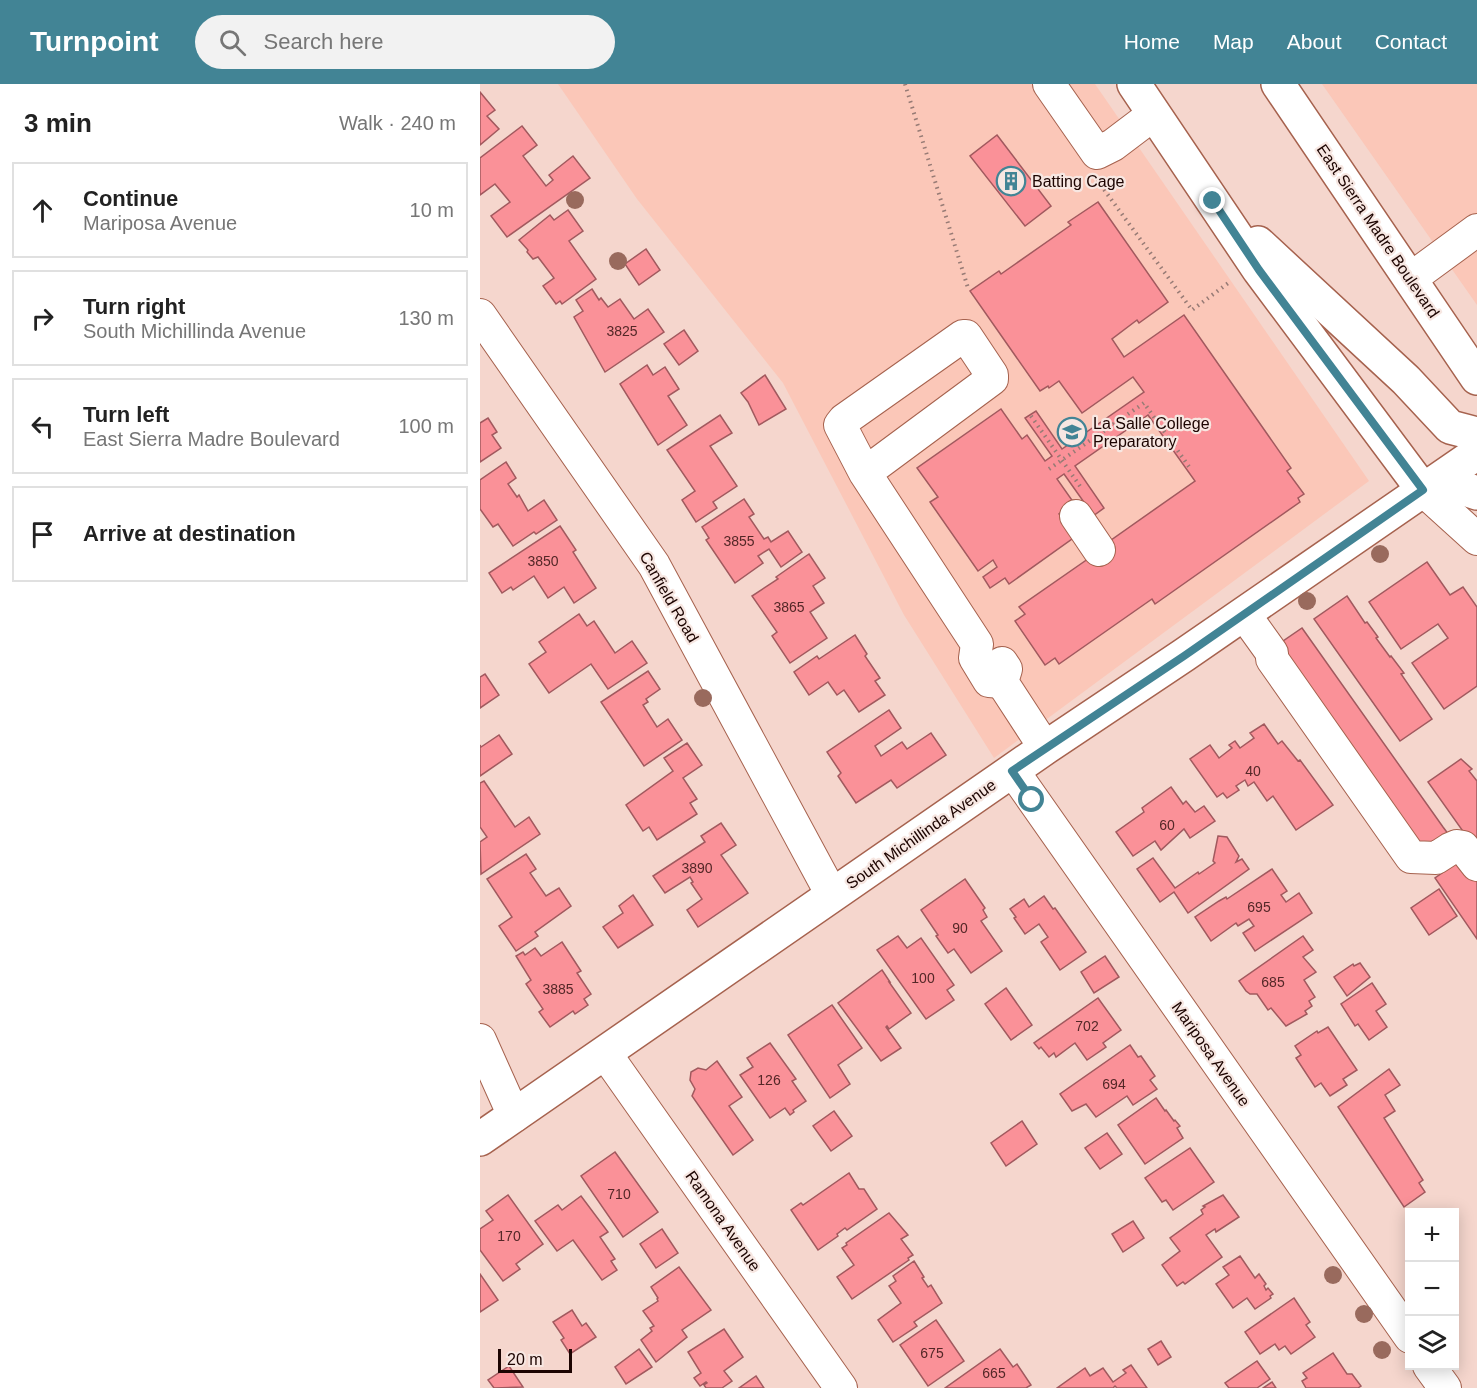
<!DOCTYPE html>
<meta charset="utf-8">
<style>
:root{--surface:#fff;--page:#f2f2f2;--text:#222;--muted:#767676;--line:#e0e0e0;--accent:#428495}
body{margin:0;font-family:Arial,sans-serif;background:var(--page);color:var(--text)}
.controls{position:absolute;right:18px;bottom:18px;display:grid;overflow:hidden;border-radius:0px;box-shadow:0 3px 15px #0003}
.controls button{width:54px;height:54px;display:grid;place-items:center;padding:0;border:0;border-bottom:2px solid var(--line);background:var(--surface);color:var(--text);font:30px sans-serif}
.scale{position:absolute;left:18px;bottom:15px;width:74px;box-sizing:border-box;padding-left:6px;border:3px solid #1c0401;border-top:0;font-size:16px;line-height:21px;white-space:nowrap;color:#1c0401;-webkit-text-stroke:4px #f7e7e2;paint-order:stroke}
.stop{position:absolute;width:18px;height:18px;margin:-14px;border:4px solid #428495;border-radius:50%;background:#fff}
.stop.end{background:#428495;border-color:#fff;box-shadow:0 2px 6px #0008}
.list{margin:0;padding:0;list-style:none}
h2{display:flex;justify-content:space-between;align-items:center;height:78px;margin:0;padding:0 24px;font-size:26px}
h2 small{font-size:20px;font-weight:400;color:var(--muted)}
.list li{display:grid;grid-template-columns:39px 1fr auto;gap:18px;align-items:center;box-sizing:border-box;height:96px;margin:0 12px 12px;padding:0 12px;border:2px solid var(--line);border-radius:0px}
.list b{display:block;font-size:22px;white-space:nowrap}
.list p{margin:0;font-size:20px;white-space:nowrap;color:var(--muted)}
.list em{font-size:20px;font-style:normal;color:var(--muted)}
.icon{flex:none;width:33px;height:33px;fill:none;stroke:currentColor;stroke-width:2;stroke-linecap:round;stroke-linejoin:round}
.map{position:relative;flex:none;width:997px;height:1304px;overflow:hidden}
header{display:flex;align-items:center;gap:36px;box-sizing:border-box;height:84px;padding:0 30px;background:var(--accent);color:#fff}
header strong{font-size:28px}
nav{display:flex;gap:33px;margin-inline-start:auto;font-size:21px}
.search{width:420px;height:54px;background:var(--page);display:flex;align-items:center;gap:15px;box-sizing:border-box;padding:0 21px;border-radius:33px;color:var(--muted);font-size:22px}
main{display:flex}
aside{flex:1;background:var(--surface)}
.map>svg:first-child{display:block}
.built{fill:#fbc7b8}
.building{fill:#fa9198;stroke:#a1595e;stroke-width:1.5;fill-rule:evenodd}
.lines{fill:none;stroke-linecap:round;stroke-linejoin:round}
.minor-casing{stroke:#a6624e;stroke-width:34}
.major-casing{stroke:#a6624e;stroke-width:36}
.path{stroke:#977b75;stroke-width:4;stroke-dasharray:1.5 4.5;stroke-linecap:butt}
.minor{stroke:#fff;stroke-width:32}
.major{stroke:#fff;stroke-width:33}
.tree{fill:#996a5d}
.route{stroke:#428495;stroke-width:8}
.labels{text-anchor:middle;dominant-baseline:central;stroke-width:4.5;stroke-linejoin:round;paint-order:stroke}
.number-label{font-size:14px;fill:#542727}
.poi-label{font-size:16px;fill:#1c0401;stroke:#f7e7e2;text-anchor:start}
.street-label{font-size:16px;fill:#1c0401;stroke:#f7e7e2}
</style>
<header>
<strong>Turnpoint</strong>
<div class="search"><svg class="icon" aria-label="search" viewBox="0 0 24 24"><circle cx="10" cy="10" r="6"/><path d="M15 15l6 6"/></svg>Search here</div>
<nav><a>Home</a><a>Map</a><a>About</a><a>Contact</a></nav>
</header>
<main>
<aside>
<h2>3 min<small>Walk · 240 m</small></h2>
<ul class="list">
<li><svg class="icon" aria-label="ahead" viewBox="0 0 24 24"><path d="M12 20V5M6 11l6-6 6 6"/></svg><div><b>Continue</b><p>Mariposa Avenue</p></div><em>10 m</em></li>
<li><svg class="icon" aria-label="right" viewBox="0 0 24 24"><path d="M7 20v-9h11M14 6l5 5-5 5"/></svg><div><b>Turn right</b><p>South Michillinda Avenue</p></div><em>130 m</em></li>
<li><svg class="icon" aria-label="left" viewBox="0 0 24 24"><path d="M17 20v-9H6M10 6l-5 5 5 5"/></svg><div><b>Turn left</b><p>East Sierra Madre Boulevard</p></div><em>100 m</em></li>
<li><svg class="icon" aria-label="arrive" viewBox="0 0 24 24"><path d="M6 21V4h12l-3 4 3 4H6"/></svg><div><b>Arrive at destination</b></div></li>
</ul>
</aside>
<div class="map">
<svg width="997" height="1304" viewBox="0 0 997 1304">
<rect width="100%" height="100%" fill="#f5d6cd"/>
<!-- built -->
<g class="built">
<polygon points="78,0 615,0 889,397 514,674 424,531 303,299 157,115"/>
<polygon points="842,0 997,0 997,221"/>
</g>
<!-- building -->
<g class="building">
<polygon points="0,8 15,26 7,32 19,45 0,61"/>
<polygon points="42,42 57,61 43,72 66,102 73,96 69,91 93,72 110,94 27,153 11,132 30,118 15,100 0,111 0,74"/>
<polygon points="517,51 571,122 545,142 490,72"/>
<path d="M618,118L688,218L659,239L657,236L632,255L644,273L704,231L811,384L807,387L824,410L818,414L820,418L675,520L672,515L579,580L575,574L565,581L535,537L545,530L539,523L615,470L595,453L529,500L525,494L510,504L503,493L517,483L513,476L498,487L450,418L458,413L437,384L521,325L542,355L547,351L565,377L572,372L545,334L556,327L582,365L664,308L653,293L602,329L579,297L569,304L568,302L560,307L490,207L519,187L521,190L591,141L588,138ZM668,331L715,397L631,456L609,435L624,424L595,382ZM584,390L606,421L584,436L579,430L594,419L577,395Z"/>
<polygon points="88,126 103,147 89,157 116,195 82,220 80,217 76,220 63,202 74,194 58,173 53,175 47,168 48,166 39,156 70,131 74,136"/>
<polygon points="166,165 180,186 159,201 145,180"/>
<polygon points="112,205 119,216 121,214 128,223 140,215 154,235 168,225 184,248 125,288 94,233 103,227 96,216"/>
<polygon points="204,246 218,267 199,281 184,260"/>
<polygon points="167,281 173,291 185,283 199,305 188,312 207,341 178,361 140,300"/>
<polygon points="285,291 306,325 279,341 268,318 261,309"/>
<polygon points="240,331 252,349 230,362 257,402 233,418 237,424 216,438 202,416 215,407 187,366"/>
<polygon points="8,334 17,348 12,351 21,364 0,378 0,339"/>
<polygon points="26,378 36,394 28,400 37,413 39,411 48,427 64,416 77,436 56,450 54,448 33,462 18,440 13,443 0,425 0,396"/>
<polygon points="264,415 274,430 269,433 284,455 288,453 291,458 308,447 322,468 301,483 289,465 278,472 283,479 255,499 226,456 229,454 222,443"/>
<polygon points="80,442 96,466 93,468 116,504 94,519 84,503 68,514 54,492 33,506 31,503 22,509 9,489"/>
<polygon points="329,470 345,494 333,502 344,519 330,528 347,554 310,579 292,552 297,548 272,512 298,495 296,493"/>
<polygon points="947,478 970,511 983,503 997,523 997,602 964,625 932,579 968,554 958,540 921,565 889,518"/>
<polygon points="867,512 885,539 887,538 898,553 896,554 910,573 911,572 924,589 921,590 952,635 920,657 834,535"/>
<polygon points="99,530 107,542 114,537 135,569 152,557 167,579 128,605 111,580 69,609 49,580 66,568 59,558"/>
<polygon points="822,544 963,743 972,755 934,770 790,566"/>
<polygon points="375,551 387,570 385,572 400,594 395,597 405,611 379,628 364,606 357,611 348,598 329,611 314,588 337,572 339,575"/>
<polygon points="168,587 180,605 166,615 168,618 163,621 177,643 188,635 202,656 164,682 121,618"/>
<polygon points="5,590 19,611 0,624 0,593"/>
<polygon points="409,626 421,644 395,662 401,672 422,658 427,665 451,649 466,671 417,704 411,696 376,719 358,692 361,689 347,668"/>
<polygon points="784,640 798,660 802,657 818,677 820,676 853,721 816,746 793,712 787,717 774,698 768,702 765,696 756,702 759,706 747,714 743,709 737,713 710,675 730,661 739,674 752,664 749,661 755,657 760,664 774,654 770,649"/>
<polygon points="19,651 32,670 0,692 0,661 1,663"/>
<polygon points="207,659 222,681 203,694 217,715 210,719 217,730 177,756 169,743 163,747 146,721 193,687 184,674"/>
<polygon points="981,675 992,685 989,687 997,697 997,767 948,698"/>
<polygon points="4,697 35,743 49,733 60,750 1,790 0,758 7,753 0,743 0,699"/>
<polygon points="691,703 703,720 706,717 715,728 724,722 735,737 710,754 704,745 681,766 675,757 653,772 636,748 664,728 662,724"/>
<polygon points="241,739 256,761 241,771 268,809 218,843 207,826 222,815 211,799 213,798 210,793 185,809 173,792 225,758 221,752"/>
<polygon points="738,752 747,753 759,772 756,778 762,775 769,785 708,829 694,808 680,818 657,785 673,774 695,804 718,788 719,790 735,779 733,777"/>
<polygon points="46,770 56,785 50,789 66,812 79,804 91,822 55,848 58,852 36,867 19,842 32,833 7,795"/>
<polygon points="985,773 997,790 997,855 955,794"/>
<polygon points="792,785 807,807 801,811 806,818 819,809 832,829 775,867 763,849 774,842 769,835 758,842 756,839 731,857 715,833 739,817 746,813 747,815"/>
<polygon points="485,795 505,824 503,826 507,833 501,837 522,867 491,889 474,865 468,869 456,852 458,851 441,826"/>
<polygon points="959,805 977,832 949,851 931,824"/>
<polygon points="153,811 173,841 138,864 123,843 143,829 139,822"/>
<polygon points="564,812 573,825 575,824 606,868 580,886 561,858 568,853 559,840 545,850 534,834 536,833 530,825 544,815 549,823"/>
<polygon points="418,852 427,864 441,854 474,901 467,906 474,916 446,935 397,866"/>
<polygon points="823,852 833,866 823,873 836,888 824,896 835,913 829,917 832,922 825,927 827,930 806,942 791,924 788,926 777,910 770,910 766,907 759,897"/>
<polygon points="82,858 101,887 97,889 111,910 104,915 108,921 95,930 93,927 70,943 59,928 63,925 46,900 51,896 36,872 43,868 45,871 55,864 61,872"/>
<polygon points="625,872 639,893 614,909 601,888"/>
<polygon points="880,879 890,893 867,912 854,893 873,880 874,882"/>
<polygon points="402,886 410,898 409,898 431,929 409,945 407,942 406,943 421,964 401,977 358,919"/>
<polygon points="892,899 906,920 896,927 907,943 889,956 878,940 875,942 861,920"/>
<polygon points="526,904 552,941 531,956 505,920"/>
<polygon points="618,914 641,946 623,959 626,963 607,976 595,959 576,973 574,969 569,973 561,963 559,965 554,959"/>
<polygon points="352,921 382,964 358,981 370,1000 350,1014 308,951"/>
<polygon points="848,943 877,986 863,995 867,1001 850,1012 841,999 835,1003 816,974 821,971 815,962 837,947 838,949"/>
<polygon points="290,959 316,995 312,997 326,1017 313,1026 314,1028 310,1031 305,1024 290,1034 260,991 273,983 267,974"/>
<polygon points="650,961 658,973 661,972 675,992 670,996 677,1005 653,1021 647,1012 616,1033 606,1020 592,1027 580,1010"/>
<polygon points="237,977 262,1013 249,1022 273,1056 253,1071 212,1012 215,1005 210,996 211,988 218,984 226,986"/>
<polygon points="909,985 920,1001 905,1011 915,1027 904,1034 943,1096 939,1099 945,1108 924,1123 858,1023"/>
<polygon points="676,1014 685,1027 686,1026 694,1037 695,1036 700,1042 697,1044 703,1054 665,1080 638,1041"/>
<polygon points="354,1027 372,1052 351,1067 333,1042"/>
<polygon points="542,1037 557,1060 526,1082 511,1059"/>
<polygon points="627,1049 642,1070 620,1085 605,1064"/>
<polygon points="710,1064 734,1098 693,1126 686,1116 682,1118 665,1094"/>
<polygon points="135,1068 178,1128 143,1153 101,1092"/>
<polygon points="369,1089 379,1105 384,1105 397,1125 367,1146 365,1144 357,1150 358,1152 338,1166 311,1126 321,1119 323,1121"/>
<polygon points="28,1111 63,1160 36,1180 40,1185 23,1197 0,1166 0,1145 13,1136 6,1127"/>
<polygon points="743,1111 759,1133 736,1148 735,1145 726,1151 742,1173 705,1200 703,1198 697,1202 682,1181 700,1167 690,1154 723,1130 721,1126 725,1123 723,1122"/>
<polygon points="101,1112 128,1148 120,1153 135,1175 131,1177 137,1186 122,1196 93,1156 77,1167 55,1137 78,1121 82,1126"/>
<polygon points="409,1129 428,1151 421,1155 433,1171 428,1174 429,1176 372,1215 357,1193 374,1181 362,1164 367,1161 366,1159"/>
<polygon points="653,1137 664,1154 643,1168 632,1150"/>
<polygon points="182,1145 198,1169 176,1184 160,1160"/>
<polygon points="760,1172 775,1194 779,1190 786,1200 784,1202 786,1206 788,1204 793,1210 790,1212 791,1214 775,1225 767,1214 753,1224 736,1200 749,1191 743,1183"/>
<polygon points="434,1177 444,1193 442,1194 448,1203 451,1201 462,1219 434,1238 437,1242 413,1258 398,1236 421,1219 409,1202 416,1197 413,1192"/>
<polygon points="199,1183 231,1226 202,1246 207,1253 176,1278 161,1256 172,1247 170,1244 174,1242 163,1227 178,1217 177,1215 178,1214 171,1203"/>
<polygon points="0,1190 18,1216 0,1228"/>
<polygon points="814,1214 830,1238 826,1241 835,1253 811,1270 805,1262 799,1266 795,1260 780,1270 765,1248"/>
<polygon points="92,1226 102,1242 106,1239 116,1253 90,1270 81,1256 84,1254 73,1238"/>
<polygon points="456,1236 484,1277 448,1302 420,1261"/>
<polygon points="244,1245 263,1273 244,1287 252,1297 242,1304 226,1304 224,1301 227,1299 226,1298 220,1302 214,1294 221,1289 208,1268"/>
<polygon points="681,1257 691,1273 678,1281 668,1265"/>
<polygon points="159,1265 172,1283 146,1300 135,1283"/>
<polygon points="520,1265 533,1283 537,1280 551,1301 546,1304 465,1304"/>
<polygon points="853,1269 867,1290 872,1290 881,1302 878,1304 826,1304 822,1297 827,1294 823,1289"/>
<polygon points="777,1277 790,1295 777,1304 749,1304 745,1299"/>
<polygon points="651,1281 667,1304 637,1304 635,1302 633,1304 577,1304 605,1284 610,1292 623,1284 633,1298 646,1289 643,1286"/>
<polygon points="29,1282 43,1303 14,1304 8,1296"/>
<polygon points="276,1292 284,1304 259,1304"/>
<polygon points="792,1298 796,1304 783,1304"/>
</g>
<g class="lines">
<!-- minor casing -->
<g class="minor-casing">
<g id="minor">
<polyline points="569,0 617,69 633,61 674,30"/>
<polyline points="930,195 997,146"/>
<polyline points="0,231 174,481 352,811"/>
<polyline points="385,389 512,295 512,291 486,252 483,252 364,336 360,341 385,389 497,560 495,574 509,597 522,598"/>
<polyline points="943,406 997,455"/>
<polyline points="596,432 619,466"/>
<polyline points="764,530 792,569 792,575 931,773 956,774 970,765 977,762 983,763 997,781"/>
<polyline points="522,579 526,585 522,598 565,664"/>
<polyline points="533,687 930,1253"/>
<polyline points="0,956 34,1032"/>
<polyline points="125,969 361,1304"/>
<polyline points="949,1282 965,1304"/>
</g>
</g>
<!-- major casing -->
<g class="major-casing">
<g id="major">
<polyline points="654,0 779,186 943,406"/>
<polyline points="798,0 997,294"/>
<polyline points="778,159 926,296 970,343 997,350"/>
<polyline points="943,406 967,399 997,409"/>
<polyline points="0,1055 565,664 704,571 997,369"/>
</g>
</g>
<!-- path -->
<g class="path">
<polyline points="425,0 488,204"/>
<polyline points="617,96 712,226 751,197"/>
<polyline points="551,332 602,405"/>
<polyline points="569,385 664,319 710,384"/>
</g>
<!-- minor -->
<use href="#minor" class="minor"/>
<!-- major -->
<use href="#major" class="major"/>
</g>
<!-- trees -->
<g class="tree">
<circle cx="95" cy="116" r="9"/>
<circle cx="138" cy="177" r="9"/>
<circle cx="900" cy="470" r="9"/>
<circle cx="827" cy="517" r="9"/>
<circle cx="223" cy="614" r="9"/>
<circle cx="853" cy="1191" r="9"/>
<circle cx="884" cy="1230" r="9"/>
<circle cx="902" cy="1266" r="9"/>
</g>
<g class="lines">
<!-- route -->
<polyline class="route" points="552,716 532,687 704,572 943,406 779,186 733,117"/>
</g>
<!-- icons -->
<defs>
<g id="building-ring" transform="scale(1.5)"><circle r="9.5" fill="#f7e7e2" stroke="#428495" stroke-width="1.5"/><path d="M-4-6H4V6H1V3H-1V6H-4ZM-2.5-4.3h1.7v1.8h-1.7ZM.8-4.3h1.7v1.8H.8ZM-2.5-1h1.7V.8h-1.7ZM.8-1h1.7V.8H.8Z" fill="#428495"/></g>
<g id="school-ring" transform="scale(1.5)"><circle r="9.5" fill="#f7e7e2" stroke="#428495" stroke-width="1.5"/><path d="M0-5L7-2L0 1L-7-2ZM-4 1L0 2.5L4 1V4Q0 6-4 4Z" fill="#428495"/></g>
</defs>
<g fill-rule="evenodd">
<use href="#building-ring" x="531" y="97"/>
<use href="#school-ring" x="592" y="348"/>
</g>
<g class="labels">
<!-- number labels -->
<g class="number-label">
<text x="142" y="247">3825</text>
<text x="259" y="457">3855</text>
<text x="63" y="477">3850</text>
<text x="309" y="523">3865</text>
<text x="773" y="687">40</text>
<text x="687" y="741">60</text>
<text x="217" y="784">3890</text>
<text x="779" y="823">695</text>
<text x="480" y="844">90</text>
<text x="443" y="894">100</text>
<text x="793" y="898">685</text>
<text x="78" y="905">3885</text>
<text x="607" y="942">702</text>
<text x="289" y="996">126</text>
<text x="634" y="1000">694</text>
<text x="139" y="1110">710</text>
<text x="29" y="1152">170</text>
<text x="452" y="1269">675</text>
<text x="514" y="1289">665</text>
</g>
<!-- poi labels -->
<g class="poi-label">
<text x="552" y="97">Batting Cage</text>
<text x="613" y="339">La Salle College<tspan x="613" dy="18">Preparatory</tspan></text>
</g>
<!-- street labels -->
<g class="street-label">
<text transform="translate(898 147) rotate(56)">East Sierra Madre Boulevard</text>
<text transform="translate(189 513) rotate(60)">Canfield Road</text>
<text transform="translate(441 750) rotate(-35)">South Michillinda Avenue</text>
<text transform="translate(731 970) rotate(55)">Mariposa Avenue</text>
<text transform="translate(243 1137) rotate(55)">Ramona Avenue</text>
</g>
</g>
</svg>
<div class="controls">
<button>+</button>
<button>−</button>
<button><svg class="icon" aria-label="layers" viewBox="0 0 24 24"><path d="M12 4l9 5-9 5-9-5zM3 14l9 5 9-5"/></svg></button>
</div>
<div class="scale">20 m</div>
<div class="stop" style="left:552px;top:716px"></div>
<div class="stop end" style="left:733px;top:117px"></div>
</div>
</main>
